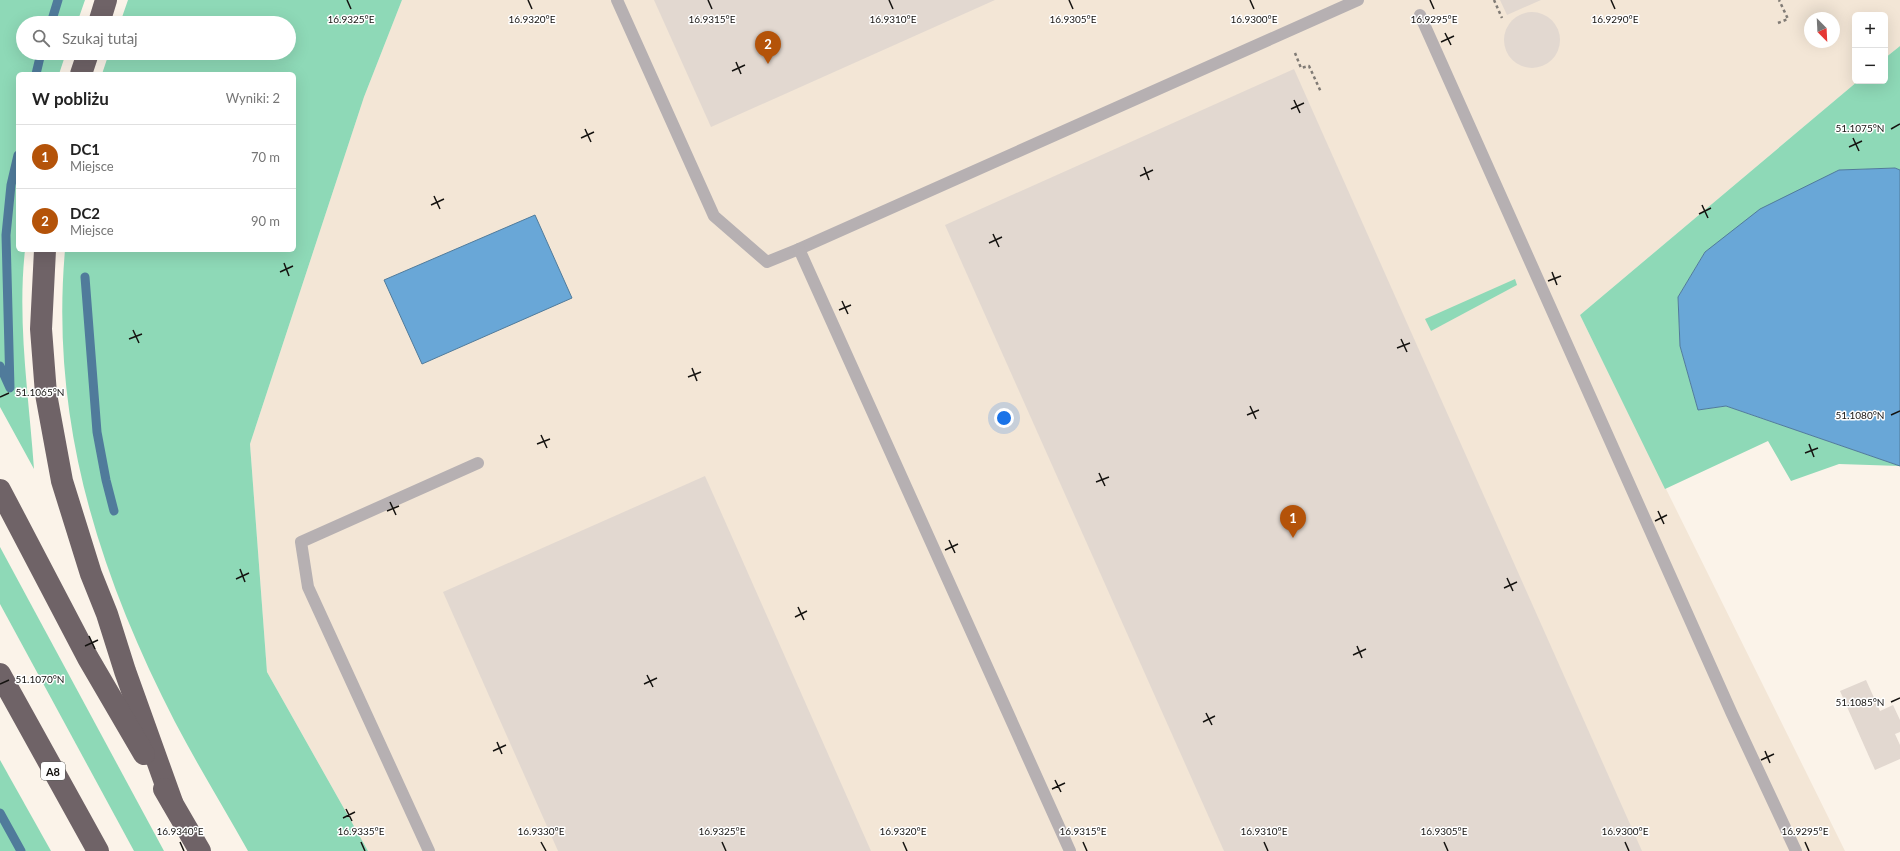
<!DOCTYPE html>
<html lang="pl">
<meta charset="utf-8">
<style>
:root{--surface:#fff;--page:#f2f2f2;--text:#222;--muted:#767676;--line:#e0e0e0;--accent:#b45309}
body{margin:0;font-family:Lato,sans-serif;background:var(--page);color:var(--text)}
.controls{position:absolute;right:12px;top:12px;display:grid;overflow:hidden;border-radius:6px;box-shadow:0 4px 16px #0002}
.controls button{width:36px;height:36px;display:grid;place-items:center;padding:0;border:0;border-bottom:1px solid var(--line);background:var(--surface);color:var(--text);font:20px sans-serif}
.compass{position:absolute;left:1804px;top:12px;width:36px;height:36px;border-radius:50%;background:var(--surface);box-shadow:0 4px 16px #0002;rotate:156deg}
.you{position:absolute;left:1004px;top:418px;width:14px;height:14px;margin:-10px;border:3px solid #fff;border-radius:50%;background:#1a73e8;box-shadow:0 0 0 6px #1a73e833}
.badge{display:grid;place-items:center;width:26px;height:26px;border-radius:50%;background:var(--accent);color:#fff;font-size:13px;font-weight:700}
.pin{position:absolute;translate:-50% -33px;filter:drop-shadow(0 1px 2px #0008)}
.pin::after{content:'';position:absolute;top:21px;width:14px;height:12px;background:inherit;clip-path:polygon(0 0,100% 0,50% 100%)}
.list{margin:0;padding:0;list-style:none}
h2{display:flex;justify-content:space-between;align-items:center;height:52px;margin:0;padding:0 16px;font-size:17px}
h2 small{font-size:13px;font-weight:400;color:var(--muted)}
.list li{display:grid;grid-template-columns:26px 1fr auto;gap:12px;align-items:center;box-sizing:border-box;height:64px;padding:0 16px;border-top:1px solid var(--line)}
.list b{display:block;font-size:15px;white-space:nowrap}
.list p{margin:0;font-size:13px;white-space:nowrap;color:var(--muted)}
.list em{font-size:13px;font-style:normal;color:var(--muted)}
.icon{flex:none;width:22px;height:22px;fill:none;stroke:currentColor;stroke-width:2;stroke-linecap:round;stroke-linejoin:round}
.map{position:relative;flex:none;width:1900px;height:851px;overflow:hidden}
.search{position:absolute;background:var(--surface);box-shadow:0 4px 16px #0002;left:16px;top:16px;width:280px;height:44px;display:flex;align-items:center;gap:10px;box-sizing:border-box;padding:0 14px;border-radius:22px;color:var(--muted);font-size:15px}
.panel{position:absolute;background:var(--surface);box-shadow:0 4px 16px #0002;left:16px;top:72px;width:280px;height:180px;border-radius:6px}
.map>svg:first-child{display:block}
.built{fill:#f3e6d6;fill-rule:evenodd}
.green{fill:#8ed9b7}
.water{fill:#69a7d7;stroke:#507b9b}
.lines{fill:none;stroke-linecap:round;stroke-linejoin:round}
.stream{stroke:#507b9b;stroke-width:9}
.building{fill:#e2d8d0}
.path{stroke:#807b75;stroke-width:2.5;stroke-dasharray:3 3;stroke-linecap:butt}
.lane{stroke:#b6b0b2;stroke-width:12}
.highway{stroke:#6f6367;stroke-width:22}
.ticks{fill:none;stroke:#151310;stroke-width:1.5}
.labels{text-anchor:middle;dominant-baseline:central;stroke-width:3;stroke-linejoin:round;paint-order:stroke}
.shield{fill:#fff;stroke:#5b5a58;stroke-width:1}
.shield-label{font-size:11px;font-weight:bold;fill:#151310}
.ticks-label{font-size:10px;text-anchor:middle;fill:#151310;stroke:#fff;stroke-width:3;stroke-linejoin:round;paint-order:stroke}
</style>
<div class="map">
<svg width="1900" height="851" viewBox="0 0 1900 851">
<rect width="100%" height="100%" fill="#fbf3e9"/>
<!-- built -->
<path class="built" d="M402,0H1900V46L1885,58V15H1855V81H1858L1580,315L1845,851H368L267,672L250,444L364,97ZM1810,18H1834V42H1810Z"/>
<!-- green -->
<g class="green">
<path d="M0,0H85L77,23H23V53H66L59,74H18V250H25C17,322 29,397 34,469L0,407Z"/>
<path d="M128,0H402L364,97L250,444L267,672L368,851H248C224,808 198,766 175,722C98,572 50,420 65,250H294V74H102L109,53H289V23H120Z"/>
<polygon points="1900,46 1900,170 1895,168 1839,170 1705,252 1678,297 1680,346 1698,410 1726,406 1900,466 1839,464 1791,481 1768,441 1665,489 1580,315 1858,81 1885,81 1885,58"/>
<polygon points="1515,279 1517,285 1431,331 1425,319"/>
<polygon points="0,547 164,851 134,851 0,604"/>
<polygon points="0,760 51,851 0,851"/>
</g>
<!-- water -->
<g class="water">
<polygon points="1895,168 1900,170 1900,466 1726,406 1698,410 1680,346 1678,297 1705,252 1760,209 1839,170"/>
<polygon points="535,215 572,298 422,364 384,280"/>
</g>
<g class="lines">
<!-- stream -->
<g class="stream">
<polyline points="51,23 58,0"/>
<polyline points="36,74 41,53"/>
<polyline points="85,277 97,432 106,480 114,511"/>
<polyline points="0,366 10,388 6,235 11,185 18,155"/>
<polyline points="0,813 21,851"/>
</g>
</g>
<!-- building -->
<g class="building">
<polygon points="654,0 995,0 711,127"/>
<polygon points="1500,0 1541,0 1507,15"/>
<circle cx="1532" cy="40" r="28"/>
<polygon points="1294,69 1642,851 1224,851 945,225"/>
<polygon points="705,476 871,851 558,851 443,592"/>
<polygon points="1866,680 1880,711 1893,705 1900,720 1900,732 1895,734 1900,745 1900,759 1875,770 1840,691"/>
</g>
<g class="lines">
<!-- path -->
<g class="path">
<polyline points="1494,0 1502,18"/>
<polyline points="1778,23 1788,19 1779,0"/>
<polyline points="1295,53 1301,68 1309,66 1321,92"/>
</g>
<!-- lane -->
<g class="lane">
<polyline points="617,0 714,216 767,262 799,249 1358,0"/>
<polyline points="1420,15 1732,714 1796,851"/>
<polyline points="799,249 1070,851"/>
<polyline points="429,851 308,587 301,542 478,463"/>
</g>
<!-- highway -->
<g class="highway">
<polyline points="99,23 106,0"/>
<polyline points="81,74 88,53"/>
<polyline points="45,250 41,329 46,394 62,481 91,574 107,614 125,671 172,802"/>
<polyline points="0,490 88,658 144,754"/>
<polyline points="0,674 98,851"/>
<polyline points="164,789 200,851"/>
</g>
</g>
<!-- ticks -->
<path class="ticks" d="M347,0L351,9M528,0L532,9M708,0L712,9M889,0L893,9M1069,0L1073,9M1250,0L1254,9M1430,0L1434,9M1611,0L1615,9M1445,33L1451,45M1441,42L1454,36M736,62L741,74M732,71L745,65M1294,100L1300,113M1291,109L1304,103M585,129L591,142M1891,129L1900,124M581,138L594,132M1853,138L1859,151M1849,147L1862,141M1144,167L1149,180M1140,176L1153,170M434,196L440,209M431,205L444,199M1702,205L1708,218M1699,214L1711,208M993,234L999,247M989,243L1002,237M284,263L289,276M280,272L293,266M1552,272L1557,285M1548,281L1561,276M842,301L848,314M839,310L851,305M133,330L139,343M129,339L142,334M1401,339L1407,352M1397,348L1410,343M692,368L697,381M688,377L701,372M0,397L9,393M1250,406L1256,419M1247,415L1259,410M1891,415L1900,411M541,435L547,448M537,444L550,439M1809,444L1814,457M1805,453L1818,448M1099,473L1105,486M1096,482L1109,477M390,502L396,515M387,511L399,506M1658,511L1664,524M1655,521L1667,515M949,540L955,553M945,550L958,544M240,569L245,582M1507,578L1513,591M236,579L249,573M1504,588L1517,582M798,607L804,620M795,617L807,611M89,636L95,649M85,646L98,640M1357,646L1362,658M1353,655L1366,649M647,675L653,687M0,684L9,680M644,684L657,678M1891,702L1900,698M1206,713L1212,725M1203,722L1215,716M497,742L502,754M493,751L506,745M1765,751L1770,763M1761,760L1774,754M1055,780L1061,792M1052,789L1065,783M346,809L352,821M343,818L355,812M180,842L184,851M361,842L365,851M541,842L546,851M722,842L726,851M903,842L907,851M1083,842L1087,851M1264,842L1268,851M1444,842L1448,851M1625,842L1629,851M1805,842L1809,851"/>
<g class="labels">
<!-- shield labels -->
<rect class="shield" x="41" y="762" width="24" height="18" rx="3"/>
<g class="shield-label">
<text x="53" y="771">A8</text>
</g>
</g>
<g class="ticks-label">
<text x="351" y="23">16.9325°E</text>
<text x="532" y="23">16.9320°E</text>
<text x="712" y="23">16.9315°E</text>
<text x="893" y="23">16.9310°E</text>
<text x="1073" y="23">16.9305°E</text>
<text x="1254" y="23">16.9300°E</text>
<text x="1434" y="23">16.9295°E</text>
<text x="1615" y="23">16.9290°E</text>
<text x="1860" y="132">51.1075°N</text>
<text x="40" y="396">51.1065°N</text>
<text x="1860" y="419">51.1080°N</text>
<text x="40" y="683">51.1070°N</text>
<text x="1860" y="706">51.1085°N</text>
<text x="180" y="835">16.9340°E</text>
<text x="361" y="835">16.9335°E</text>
<text x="541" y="835">16.9330°E</text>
<text x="722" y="835">16.9325°E</text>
<text x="903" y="835">16.9320°E</text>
<text x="1083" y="835">16.9315°E</text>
<text x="1264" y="835">16.9310°E</text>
<text x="1444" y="835">16.9305°E</text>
<text x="1625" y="835">16.9300°E</text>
<text x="1805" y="835">16.9295°E</text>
</g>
</svg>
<div class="controls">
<button>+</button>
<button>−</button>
</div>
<svg class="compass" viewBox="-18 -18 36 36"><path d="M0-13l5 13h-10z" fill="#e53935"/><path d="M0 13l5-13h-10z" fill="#767676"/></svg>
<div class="you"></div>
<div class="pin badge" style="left:1293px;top:538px">1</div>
<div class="pin badge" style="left:768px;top:64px">2</div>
<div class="search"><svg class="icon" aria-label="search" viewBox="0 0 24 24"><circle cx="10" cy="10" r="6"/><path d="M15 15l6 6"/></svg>Szukaj tutaj</div>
<section class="panel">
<h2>W pobliżu<small>Wyniki: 2</small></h2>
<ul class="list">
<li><span class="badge">1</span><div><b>DC1</b><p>Miejsce</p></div><em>70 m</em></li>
<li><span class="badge">2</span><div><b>DC2</b><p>Miejsce</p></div><em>90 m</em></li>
</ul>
</section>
</div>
